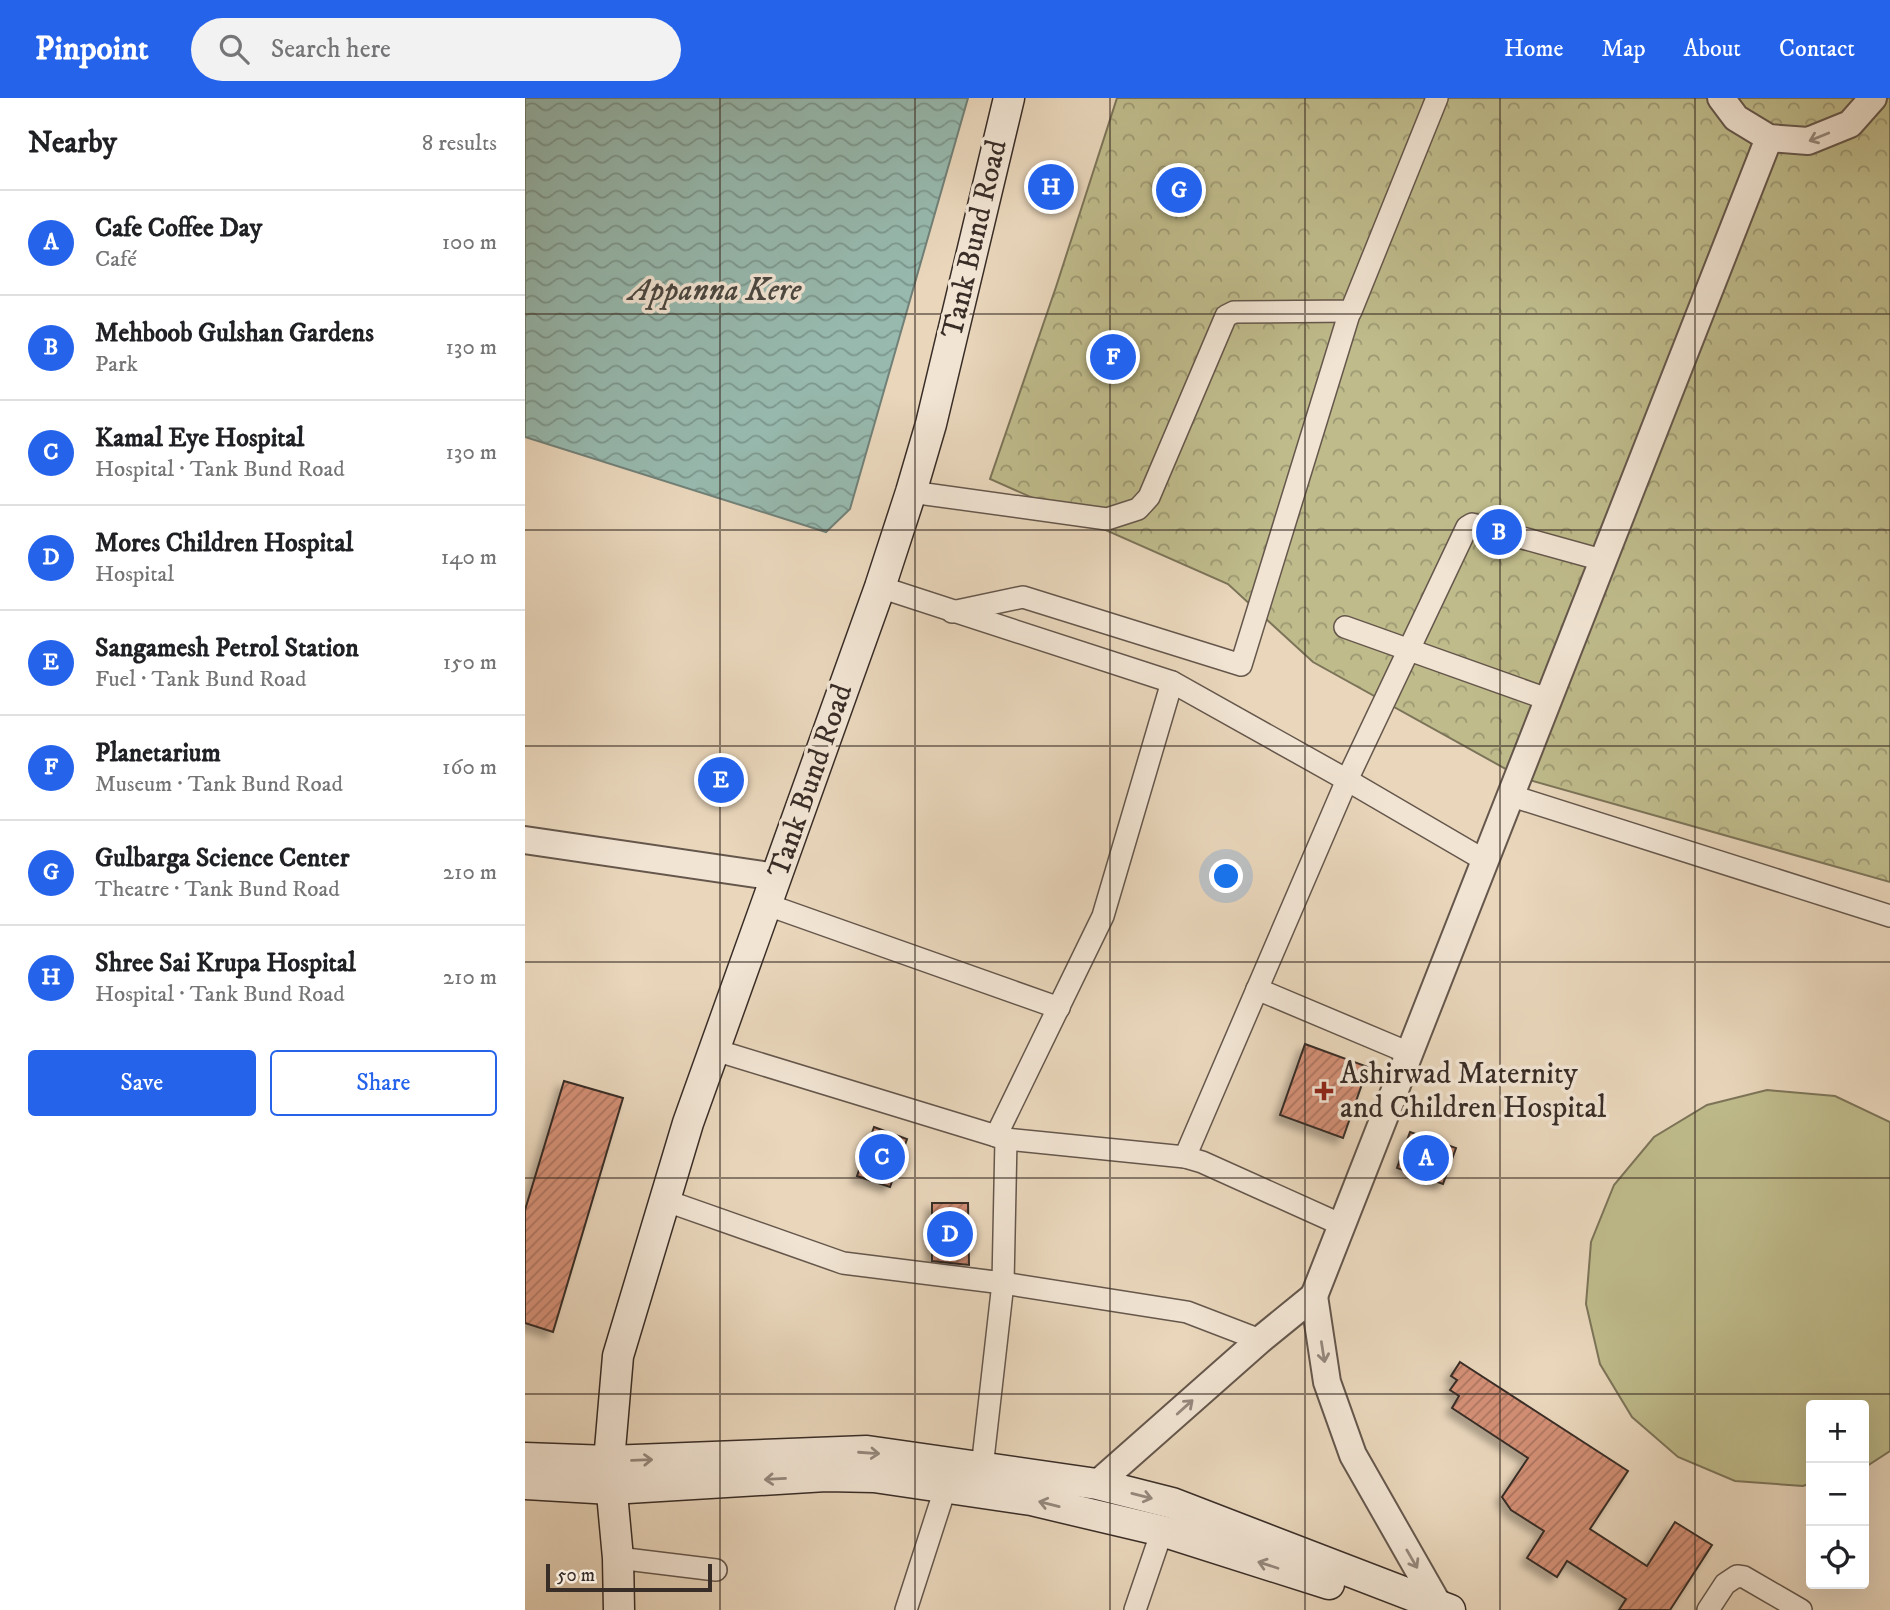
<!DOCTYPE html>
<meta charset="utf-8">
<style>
:root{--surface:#fff;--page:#f2f2f2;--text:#202124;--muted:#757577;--line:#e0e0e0;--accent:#2563eb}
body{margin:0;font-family:"IM FELL DW Pica",serif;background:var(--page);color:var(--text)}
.controls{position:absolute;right:21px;bottom:21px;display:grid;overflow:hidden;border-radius:7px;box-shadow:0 7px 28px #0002}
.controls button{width:63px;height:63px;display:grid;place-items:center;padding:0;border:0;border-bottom:2px solid var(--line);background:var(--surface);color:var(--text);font:35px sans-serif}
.scale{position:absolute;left:21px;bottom:18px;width:166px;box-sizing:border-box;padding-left:7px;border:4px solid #392d27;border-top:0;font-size:19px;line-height:24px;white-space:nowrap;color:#392d27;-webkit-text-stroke:5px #f1e4d3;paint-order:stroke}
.you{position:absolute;left:702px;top:779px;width:24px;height:24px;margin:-18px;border:5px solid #fff;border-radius:50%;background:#1a73e8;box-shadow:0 0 0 10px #1a73e833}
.badge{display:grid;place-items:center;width:46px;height:46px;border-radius:50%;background:var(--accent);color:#fff;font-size:23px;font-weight:700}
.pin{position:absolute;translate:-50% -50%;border:4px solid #fff;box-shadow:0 2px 7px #0006}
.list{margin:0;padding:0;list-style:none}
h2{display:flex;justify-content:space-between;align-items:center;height:91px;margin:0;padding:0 28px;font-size:30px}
h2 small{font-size:23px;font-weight:400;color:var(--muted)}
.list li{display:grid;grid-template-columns:46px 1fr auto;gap:21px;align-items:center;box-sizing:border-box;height:105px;padding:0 28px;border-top:2px solid var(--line)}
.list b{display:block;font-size:26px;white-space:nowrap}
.list p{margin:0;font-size:23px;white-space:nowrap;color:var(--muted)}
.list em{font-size:23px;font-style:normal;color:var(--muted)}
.actions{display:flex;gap:14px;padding:21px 28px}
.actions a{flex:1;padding:16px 0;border:2px solid var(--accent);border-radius:7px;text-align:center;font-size:24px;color:var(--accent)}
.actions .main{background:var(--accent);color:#fff}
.icon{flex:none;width:38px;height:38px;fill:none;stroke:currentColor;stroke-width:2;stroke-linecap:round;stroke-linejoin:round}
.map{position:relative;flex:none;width:1365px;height:1512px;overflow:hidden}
header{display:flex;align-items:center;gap:42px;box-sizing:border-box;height:98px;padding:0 35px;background:var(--accent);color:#fff}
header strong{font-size:33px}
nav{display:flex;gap:38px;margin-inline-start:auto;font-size:24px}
.search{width:490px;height:63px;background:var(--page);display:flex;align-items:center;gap:18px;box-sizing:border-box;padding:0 24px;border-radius:38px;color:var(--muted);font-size:26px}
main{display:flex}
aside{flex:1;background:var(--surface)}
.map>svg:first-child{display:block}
.grass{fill:#bfbb8b;stroke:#7c7459;stroke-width:2}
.park{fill:url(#park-crowns);stroke:#7c7459;stroke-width:2}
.water{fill:url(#water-waves);stroke:#718178;stroke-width:2}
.building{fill:url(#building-hatch);stroke:#392d27;stroke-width:2;filter:url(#shadow)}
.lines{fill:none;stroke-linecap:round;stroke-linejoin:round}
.minor-casing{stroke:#65574c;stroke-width:24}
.tertiary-casing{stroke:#65574c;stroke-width:30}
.secondary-casing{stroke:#392d27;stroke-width:33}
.minor{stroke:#f1e4d3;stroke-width:21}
.tertiary{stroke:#f1e4d3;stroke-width:26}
.secondary{stroke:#f1e4d3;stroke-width:30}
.oneway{stroke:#95887d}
.grid{fill:none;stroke:#392d27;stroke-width:2;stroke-opacity:0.55}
.poi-dot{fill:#8f2418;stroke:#f1e4d3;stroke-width:2.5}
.labels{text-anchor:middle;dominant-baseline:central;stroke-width:7;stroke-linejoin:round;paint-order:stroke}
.street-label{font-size:30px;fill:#392d27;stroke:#f1e4d3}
.poi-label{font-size:30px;fill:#392d27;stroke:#f1e4d3;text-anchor:start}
.water-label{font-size:32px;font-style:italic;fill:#4c4942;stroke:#f1e4d3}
</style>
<header>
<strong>Pinpoint</strong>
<div class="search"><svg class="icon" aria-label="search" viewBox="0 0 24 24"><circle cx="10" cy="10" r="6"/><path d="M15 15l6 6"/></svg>Search here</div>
<nav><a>Home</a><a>Map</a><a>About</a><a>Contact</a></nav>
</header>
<main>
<aside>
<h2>Nearby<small>8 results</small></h2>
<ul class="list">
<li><span class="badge">A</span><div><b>Cafe Coffee Day</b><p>Café</p></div><em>100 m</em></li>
<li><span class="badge">B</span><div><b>Mehboob Gulshan Gardens</b><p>Park</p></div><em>130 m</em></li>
<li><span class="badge">C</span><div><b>Kamal Eye Hospital</b><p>Hospital · Tank Bund Road</p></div><em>130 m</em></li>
<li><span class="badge">D</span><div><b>Mores Children Hospital</b><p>Hospital</p></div><em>140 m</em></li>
<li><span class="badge">E</span><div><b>Sangamesh Petrol Station</b><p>Fuel · Tank Bund Road</p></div><em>150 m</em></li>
<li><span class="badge">F</span><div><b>Planetarium</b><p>Museum · Tank Bund Road</p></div><em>160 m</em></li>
<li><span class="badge">G</span><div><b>Gulbarga Science Center</b><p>Theatre · Tank Bund Road</p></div><em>210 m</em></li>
<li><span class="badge">H</span><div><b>Shree Sai Krupa Hospital</b><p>Hospital · Tank Bund Road</p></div><em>210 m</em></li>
</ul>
<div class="actions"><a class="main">Save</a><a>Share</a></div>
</aside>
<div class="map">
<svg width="1365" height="1512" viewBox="0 0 1365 1512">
<defs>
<pattern id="park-crowns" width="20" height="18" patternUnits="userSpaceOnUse" patternTransform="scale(1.75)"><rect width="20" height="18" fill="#bfbb8b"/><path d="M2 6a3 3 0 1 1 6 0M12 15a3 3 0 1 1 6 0" fill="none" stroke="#9c9872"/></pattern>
<pattern id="water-waves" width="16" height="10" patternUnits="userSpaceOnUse" patternTransform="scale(1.75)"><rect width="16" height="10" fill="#97b9ae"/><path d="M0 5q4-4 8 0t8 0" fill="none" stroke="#7c978e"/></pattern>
<pattern id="building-hatch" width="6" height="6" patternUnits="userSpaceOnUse" patternTransform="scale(1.75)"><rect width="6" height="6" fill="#d38f75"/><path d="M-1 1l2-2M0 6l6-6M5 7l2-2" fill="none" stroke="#ac7560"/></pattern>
<filter id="shadow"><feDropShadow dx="-6" dy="6" stdDeviation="3.5" flood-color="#0004"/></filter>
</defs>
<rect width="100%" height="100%" fill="#e9d6bb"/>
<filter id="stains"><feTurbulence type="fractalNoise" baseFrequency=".00286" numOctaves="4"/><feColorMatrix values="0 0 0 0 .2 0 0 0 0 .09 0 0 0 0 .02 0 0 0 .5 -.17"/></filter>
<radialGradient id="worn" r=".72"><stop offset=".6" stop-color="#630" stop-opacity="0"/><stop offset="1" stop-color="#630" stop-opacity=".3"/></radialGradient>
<!-- grass -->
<polygon class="grass" points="1242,992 1310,998 1365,1024 1365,1353 1339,1370 1339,1307 1286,1307 1286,1385 1278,1388 1210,1383 1153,1359 1107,1319 1075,1266 1061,1206 1066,1144 1089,1087 1129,1039 1182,1007"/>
<!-- park -->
<polygon class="park" points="592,0 1365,0 1365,784 997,680 788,564 703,486 465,381 531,189"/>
<!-- water -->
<polygon class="water" points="0,0 443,0 325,411 301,434 0,339"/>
<!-- building -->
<g class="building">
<polygon points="780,946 843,969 818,1040 755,1017"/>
<polygon points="39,983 98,1000 28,1234 0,1225 0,1112"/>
<polygon points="349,1029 382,1041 365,1089 332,1078"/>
<polygon points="885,1034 931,1050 918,1086 872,1070"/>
<polygon points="407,1105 443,1105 444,1167 407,1163"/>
<polygon points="935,1264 1103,1373 1065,1431 1122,1468 1150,1424 1187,1447 1145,1512 1094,1512 1101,1501 1042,1463 1032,1479 1002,1460 1019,1433 986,1412 977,1399 1003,1360 927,1310 934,1298 925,1292 932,1282 926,1278"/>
</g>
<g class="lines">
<!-- minor casing -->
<g class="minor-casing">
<g id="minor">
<polyline points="386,394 582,421 613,411 624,399 701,218 709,214 826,213 912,0"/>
<polyline points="355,489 647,584 822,682 959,762"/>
<polyline points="427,514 498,499 716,567 825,213"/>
<polyline points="820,529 1022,601"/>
<polyline points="984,697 1365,818"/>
<polyline points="243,807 534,910"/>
<polyline points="732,891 884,955"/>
<polyline points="190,952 481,1041 660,1059 822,682 942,429 947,426 1077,462"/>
<polyline points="471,1038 578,818 647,584"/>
<polyline points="660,1059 677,1064 817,1127"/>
<polyline points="139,1102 318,1165 478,1185 662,1214 735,1242"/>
<polyline points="457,1370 478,1185 481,1041"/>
<polyline points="93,1460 191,1472"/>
<polyline points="381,1512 421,1388"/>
<polyline points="610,1512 637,1433"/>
<polyline points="1183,1512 1200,1486 1212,1478 1219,1479 1276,1512"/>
</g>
</g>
<!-- tertiary casing -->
<g class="tertiary-casing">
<g id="tertiary">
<polyline points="1196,0 1211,20 1244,40 1283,43 1325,26 1348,0"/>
<polyline points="0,742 252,779"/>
<polyline points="789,1198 1244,40"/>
<polyline points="572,1386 735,1242 789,1198 802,1284 828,1357 914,1508"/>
</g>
</g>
<!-- secondary casing -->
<g class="secondary-casing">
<g id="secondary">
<polyline points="0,1360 84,1363 342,1353 572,1386 647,1405 925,1512"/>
<polyline points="0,1386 86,1391 301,1378 349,1379 506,1402 637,1433 804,1486"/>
<polyline points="94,1512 93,1460 84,1363 93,1258 163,1025 355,489 386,394 406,326 484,0"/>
</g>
</g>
<!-- minor -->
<use href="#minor" class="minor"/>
<!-- tertiary -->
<use href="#tertiary" class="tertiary"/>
<!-- secondary -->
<use href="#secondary" class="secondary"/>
</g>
<!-- one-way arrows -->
<defs><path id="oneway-shaft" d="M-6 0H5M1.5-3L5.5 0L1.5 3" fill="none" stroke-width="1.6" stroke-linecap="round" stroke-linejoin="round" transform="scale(1.75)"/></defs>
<g class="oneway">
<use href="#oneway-shaft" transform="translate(1294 39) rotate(158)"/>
<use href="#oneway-shaft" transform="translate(798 1254) rotate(81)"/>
<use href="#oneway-shaft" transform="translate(660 1309) rotate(-42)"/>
<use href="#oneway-shaft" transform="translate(344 1355) rotate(4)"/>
<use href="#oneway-shaft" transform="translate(117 1362) rotate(-2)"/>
<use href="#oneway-shaft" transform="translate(250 1381) rotate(177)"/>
<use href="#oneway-shaft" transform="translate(617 1398) rotate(14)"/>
<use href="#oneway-shaft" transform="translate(524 1406) rotate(-166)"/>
<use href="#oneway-shaft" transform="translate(887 1461) rotate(60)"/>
<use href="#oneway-shaft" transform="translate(743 1467) rotate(-162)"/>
</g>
<!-- grid -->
<path class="grid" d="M195,0V1512M390,0V1512M585,0V1512M780,0V1512M975,0V1512M1170,0V1512M0,216H1365M0,432H1365M0,648H1365M0,864H1365M0,1080H1365M0,1296H1365"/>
<!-- markers -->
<path class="poi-dot" d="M795.5 982.5h7v7h7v7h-7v7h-7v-7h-7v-7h7z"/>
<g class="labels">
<!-- street labels -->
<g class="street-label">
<text transform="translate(450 141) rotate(-77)">Tank Bund Road</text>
<text transform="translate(286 683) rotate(-71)">Tank Bund Road</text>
</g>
<!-- poi labels -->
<g class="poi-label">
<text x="815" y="976">Ashirwad Maternity<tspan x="815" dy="34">and Children Hospital</tspan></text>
</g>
<!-- water labels -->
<g class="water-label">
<text x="190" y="193">Appanna Kere</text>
</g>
</g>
<rect width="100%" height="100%" filter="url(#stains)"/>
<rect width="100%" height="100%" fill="url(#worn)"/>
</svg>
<div class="controls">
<button>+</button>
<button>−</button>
<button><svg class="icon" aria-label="locate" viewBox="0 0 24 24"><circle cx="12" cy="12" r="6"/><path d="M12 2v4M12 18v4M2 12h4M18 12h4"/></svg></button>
</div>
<div class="scale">50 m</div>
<div class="you"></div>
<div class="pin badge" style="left:901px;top:1060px">A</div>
<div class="pin badge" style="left:974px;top:434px">B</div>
<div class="pin badge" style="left:357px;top:1059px">C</div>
<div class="pin badge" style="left:425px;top:1136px">D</div>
<div class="pin badge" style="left:196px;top:682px">E</div>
<div class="pin badge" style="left:588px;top:259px">F</div>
<div class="pin badge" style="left:654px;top:92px">G</div>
<div class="pin badge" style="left:526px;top:89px">H</div>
</div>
</main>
